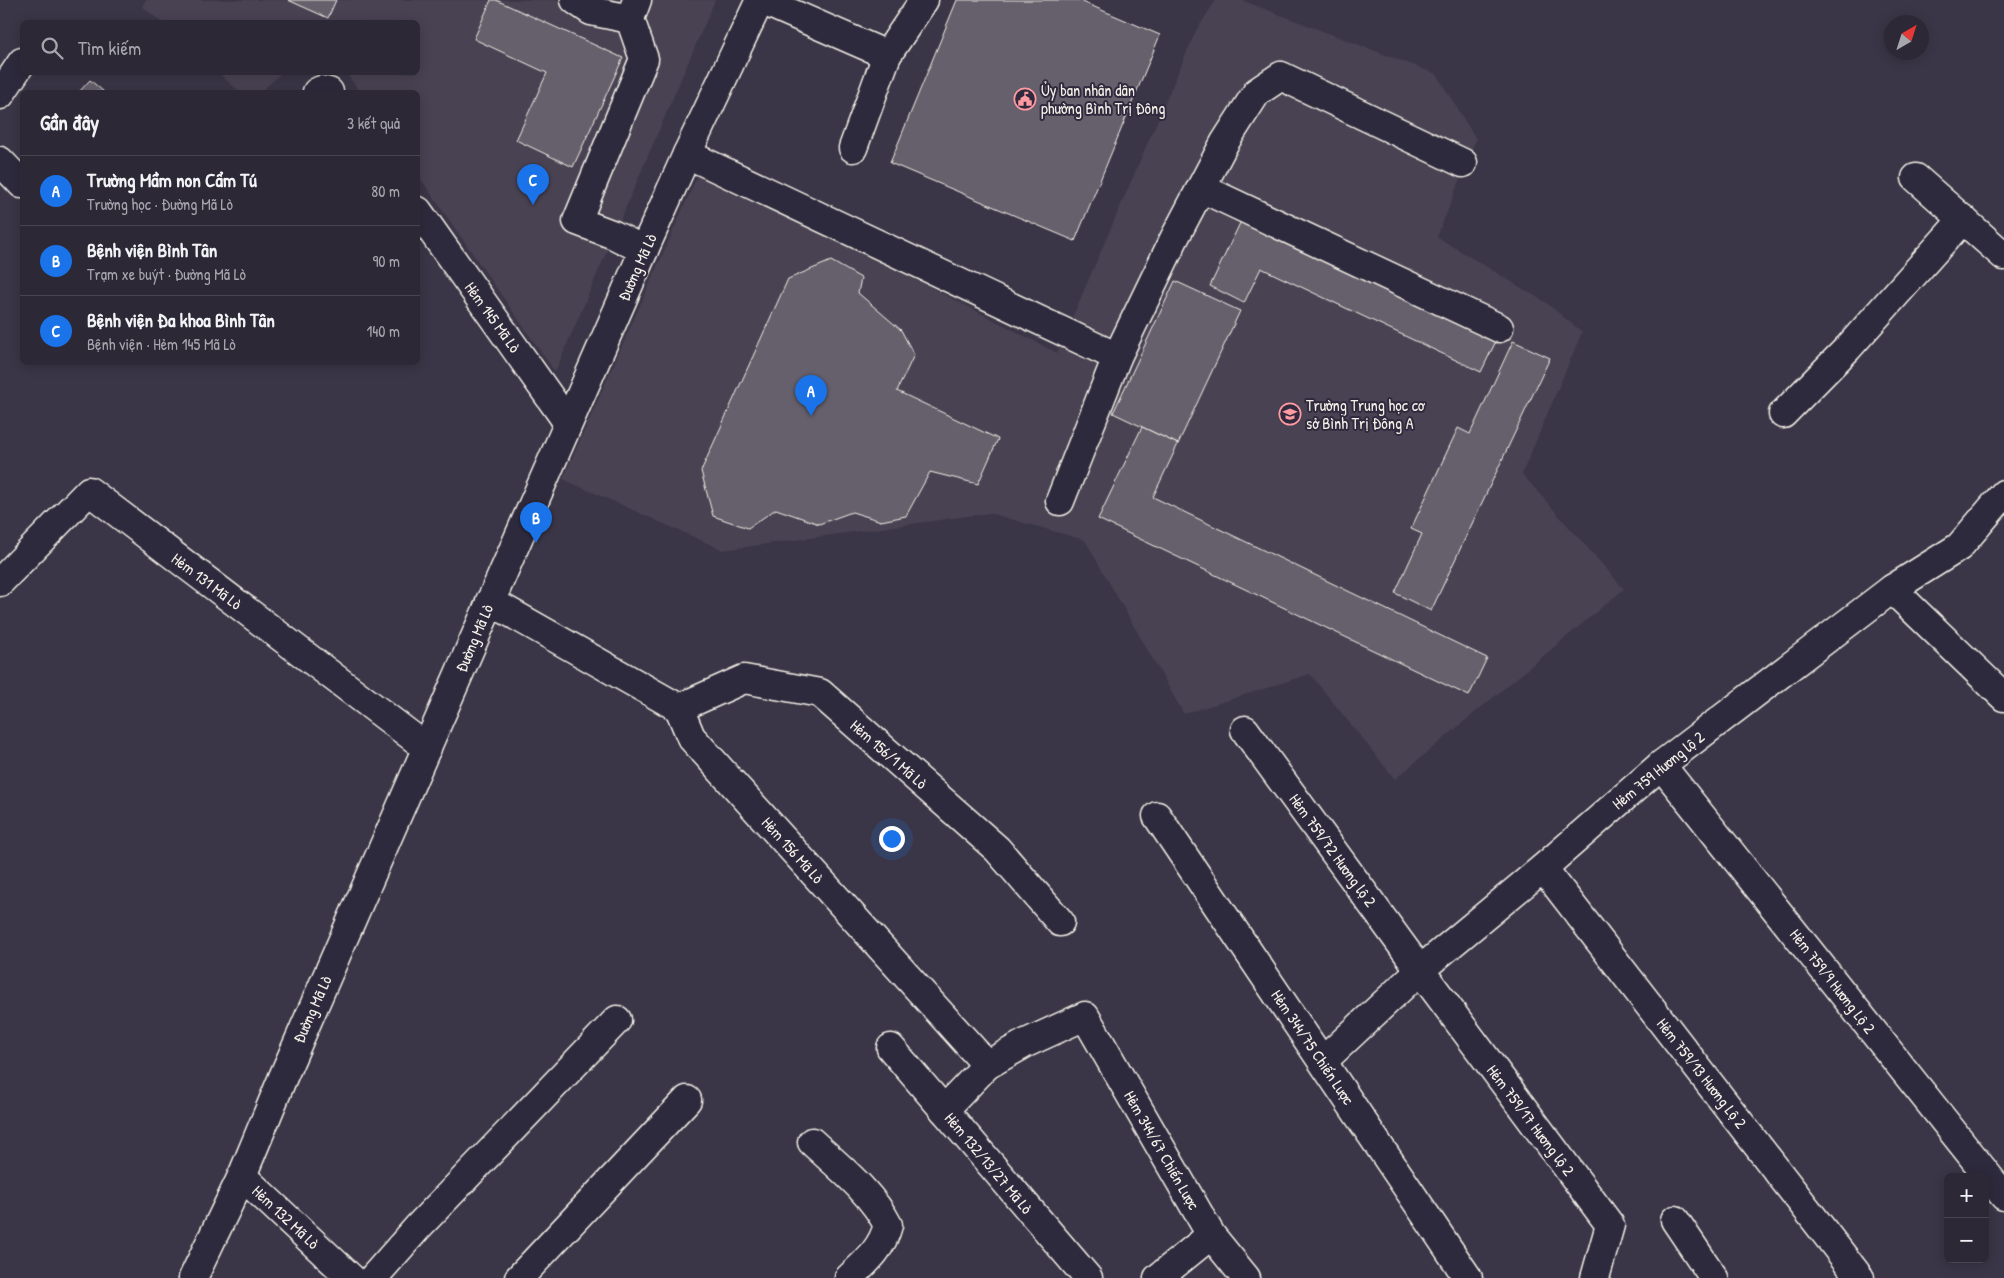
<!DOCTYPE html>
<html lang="vi">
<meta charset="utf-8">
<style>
:root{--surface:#2c2835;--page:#34303d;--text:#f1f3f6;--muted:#a6a6ad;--line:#484450;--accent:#1a73e8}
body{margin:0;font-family:"Patrick Hand",sans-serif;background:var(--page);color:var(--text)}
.controls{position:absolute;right:15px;bottom:15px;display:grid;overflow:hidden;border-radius:8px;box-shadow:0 2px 12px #0003}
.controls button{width:45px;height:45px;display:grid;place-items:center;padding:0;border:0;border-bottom:1px solid var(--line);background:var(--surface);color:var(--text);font:25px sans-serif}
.compass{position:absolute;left:1884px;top:15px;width:45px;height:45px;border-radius:50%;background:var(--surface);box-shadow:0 2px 12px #0003;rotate:39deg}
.you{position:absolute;left:891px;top:838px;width:18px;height:18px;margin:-12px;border:4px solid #fff;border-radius:50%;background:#1a73e8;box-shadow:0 0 0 8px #1a73e833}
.badge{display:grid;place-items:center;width:32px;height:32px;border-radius:50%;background:var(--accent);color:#fff;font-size:16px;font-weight:700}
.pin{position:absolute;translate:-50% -41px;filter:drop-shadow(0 1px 2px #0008)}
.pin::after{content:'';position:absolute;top:26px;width:18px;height:15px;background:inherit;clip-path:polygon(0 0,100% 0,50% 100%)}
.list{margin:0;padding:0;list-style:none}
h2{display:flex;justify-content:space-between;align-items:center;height:65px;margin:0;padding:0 20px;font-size:21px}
h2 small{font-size:16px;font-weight:400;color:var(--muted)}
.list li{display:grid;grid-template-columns:32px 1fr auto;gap:15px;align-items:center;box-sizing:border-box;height:70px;padding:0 20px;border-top:1px solid var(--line)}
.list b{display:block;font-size:19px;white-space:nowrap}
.list p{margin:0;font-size:16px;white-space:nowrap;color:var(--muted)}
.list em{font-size:16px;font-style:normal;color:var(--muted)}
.icon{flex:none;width:28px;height:28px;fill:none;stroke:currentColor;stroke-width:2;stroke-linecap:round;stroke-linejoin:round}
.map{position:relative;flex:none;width:2004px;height:1278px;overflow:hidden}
.search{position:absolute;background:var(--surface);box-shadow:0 2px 12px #0003;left:20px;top:20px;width:400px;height:55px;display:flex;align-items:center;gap:12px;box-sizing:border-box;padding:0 18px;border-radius:8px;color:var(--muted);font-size:19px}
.panel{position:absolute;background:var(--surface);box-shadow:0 2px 12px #0003;left:20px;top:90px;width:400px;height:275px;border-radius:8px}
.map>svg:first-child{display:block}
.built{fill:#484352}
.building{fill:#65616c;stroke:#f4f1e8}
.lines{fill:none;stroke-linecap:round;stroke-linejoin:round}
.minor-casing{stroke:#f4f1e8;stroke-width:31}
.major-casing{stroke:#f4f1e8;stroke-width:31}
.minor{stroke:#2f2a3d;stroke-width:28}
.major{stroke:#2f2a3d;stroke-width:28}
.labels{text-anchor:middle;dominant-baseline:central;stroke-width:4;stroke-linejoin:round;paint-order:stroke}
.poi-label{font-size:16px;fill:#f4f1e8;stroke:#2f2a3d;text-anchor:start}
.street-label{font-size:16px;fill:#f4f1e8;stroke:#2f2a3d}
</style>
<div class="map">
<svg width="2004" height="1278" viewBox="0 0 2004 1278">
<rect width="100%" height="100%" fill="#3b3647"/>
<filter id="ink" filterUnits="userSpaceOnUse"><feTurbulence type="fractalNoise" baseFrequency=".02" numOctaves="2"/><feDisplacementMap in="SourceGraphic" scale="10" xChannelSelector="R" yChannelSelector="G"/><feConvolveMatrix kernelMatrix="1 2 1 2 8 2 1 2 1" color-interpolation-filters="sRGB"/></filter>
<g filter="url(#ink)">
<!-- built -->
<g class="built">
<polygon points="146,0 715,0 555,372 418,175 418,92 360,92 346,73 418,72 418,22 161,22 142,6"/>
<polygon points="1216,0 1241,0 1436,74 1476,139 1437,237 1545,302 1582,332 1522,474 1624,589 1395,779 1310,674 1184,714 1085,540 989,513 723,550 563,479 701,168 1057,353 1196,31"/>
<polygon points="218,73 281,73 261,92 240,92"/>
</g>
<!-- building -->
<g class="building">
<polygon points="288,0 336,0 328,18"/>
<polygon points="491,0 496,0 623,58 573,167 516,140 547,73 474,39"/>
<polygon points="957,0 1078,0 1160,35 1075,241 890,163"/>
<polygon points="90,80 104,92 79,92"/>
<polygon points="1242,219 1497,339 1481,372 1261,268 1244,303 1210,286"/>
<polygon points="831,261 861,278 858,293 901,330 914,355 897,391 998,439 978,484 930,472 906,516 881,521 852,512 819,524 776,509 748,528 713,516 701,471 788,279"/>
<polygon points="1175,281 1240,311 1178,444 1113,413"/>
<polygon points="1513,341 1550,358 1431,611 1395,593 1422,534 1411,529 1458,428 1470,434"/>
<polygon points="1142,427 1178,444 1153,497 1487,658 1469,696 1098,519"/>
</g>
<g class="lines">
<!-- minor casing -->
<g class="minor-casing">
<g id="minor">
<polyline points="575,0 591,11 630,19"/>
<polyline points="637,0 630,19 644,59 577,221 614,235 644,250"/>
<polyline points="761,0 887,55"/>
<polyline points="317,92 321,90 329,92"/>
<polyline points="0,95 22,62"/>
<polyline points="853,148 887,55 924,0"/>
<polyline points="687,154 1117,357"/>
<polyline points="0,161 22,184"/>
<polyline points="1916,178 2004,256"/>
<polyline points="1201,188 1499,328"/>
<polyline points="418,211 568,423"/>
<polyline points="1783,414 1848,348 1963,219"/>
<polyline points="1060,501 1117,357 1174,239 1225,142 1257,92 1281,76 1463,163"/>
<polyline points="0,582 89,491 427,748"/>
<polyline points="1892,589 2004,697"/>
<polyline points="490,601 679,708 691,737 987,1065 1024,1044 1085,1016 1211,1235 1246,1278"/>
<polyline points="679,708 744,679 820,693 997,849 1060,922"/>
<polyline points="1245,730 1420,970 1610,1225 1595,1278"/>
<polyline points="1661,765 2004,1196"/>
<polyline points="1157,816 1468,1278"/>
<polyline points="1543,868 1860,1278"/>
<polyline points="891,1048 1088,1278"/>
<polyline points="1323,1061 1420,970 1543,868 1661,765 1892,589 1959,547 2004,494"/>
<polyline points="944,1110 987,1065"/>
<path d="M812,1142C839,1167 871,1192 888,1225C882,1249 866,1262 849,1278"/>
<polyline points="242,1176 351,1278"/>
<polyline points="1675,1220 1714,1278"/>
<polyline points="373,1278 418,1227 617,1020"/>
<polyline points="519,1278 687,1100"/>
<polyline points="1158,1278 1211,1235"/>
</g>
</g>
<!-- major casing -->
<g class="major-casing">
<polyline id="major" points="193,1278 242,1176 283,1077 644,250 687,154 760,0"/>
</g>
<!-- minor -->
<use href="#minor" class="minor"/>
<!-- major -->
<use href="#major" class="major"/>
</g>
</g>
<!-- icons -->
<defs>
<g id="civic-ring" transform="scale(1.125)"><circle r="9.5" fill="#2f2a3d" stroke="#ff9aa2" stroke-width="1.5"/><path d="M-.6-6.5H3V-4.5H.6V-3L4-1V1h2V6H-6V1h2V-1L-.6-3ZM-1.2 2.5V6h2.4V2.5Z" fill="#ff9aa2"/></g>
<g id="school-ring" transform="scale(1.125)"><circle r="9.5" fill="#2f2a3d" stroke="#ff9aa2" stroke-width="1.5"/><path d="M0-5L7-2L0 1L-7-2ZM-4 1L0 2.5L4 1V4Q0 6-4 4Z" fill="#ff9aa2"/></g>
</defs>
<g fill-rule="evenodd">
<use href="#civic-ring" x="1025" y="99"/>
<use href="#school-ring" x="1290" y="414"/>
</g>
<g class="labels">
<!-- poi labels -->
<g class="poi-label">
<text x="1041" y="90">Ủy ban nhân dân<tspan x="1041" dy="18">phường Bình Trị Đông</tspan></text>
<text x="1306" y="405">Trường Trung học cơ<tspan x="1306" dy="18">sở Bình Trị Đông A</tspan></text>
</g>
<!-- street labels -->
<g class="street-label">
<text transform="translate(637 267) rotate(-66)">Đường Mã Lò</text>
<text transform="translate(493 317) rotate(54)">Hẻm 145 Mã Lò</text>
<text transform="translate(207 581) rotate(37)">Hẻm 131 Mã Lò</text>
<text transform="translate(474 638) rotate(-67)">Đường Mã Lò</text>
<text transform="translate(889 754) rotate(41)">Hẻm 156/1 Mã Lò</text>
<text transform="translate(1658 770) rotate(-39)">Hẻm 759 Hương lộ 2</text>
<text transform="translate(793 850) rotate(48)">Hẻm 156 Mã Lò</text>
<text transform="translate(1333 850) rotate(54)">Hẻm 759/72 Hương lộ 2</text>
<text transform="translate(1833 981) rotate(52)">Hẻm 759/9 Hương Lộ 2</text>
<text transform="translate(312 1009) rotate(-66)">Đường Mã Lò</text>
<text transform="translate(1313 1047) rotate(56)">Hẻm 344/75 Chiến Lược</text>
<text transform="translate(1702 1073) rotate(52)">Hẻm 759/13 Hương Lộ 2</text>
<text transform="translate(1531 1120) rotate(53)">Hẻm 759/17 Hương lộ 2</text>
<text transform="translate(1162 1150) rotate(60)">Hẻm 344/67 Chiến Lược</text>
<text transform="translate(989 1163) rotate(50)">Hẻm 132/13/27 Mã Lò</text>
<text transform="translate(286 1217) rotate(43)">Hẻm 132 Mã Lò</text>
</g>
</g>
</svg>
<div class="controls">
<button>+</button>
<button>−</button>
</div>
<svg class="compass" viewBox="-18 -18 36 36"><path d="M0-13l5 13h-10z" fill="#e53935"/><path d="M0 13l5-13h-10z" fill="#a6a6ad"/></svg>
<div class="you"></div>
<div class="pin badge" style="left:811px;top:416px">A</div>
<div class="pin badge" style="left:536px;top:543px">B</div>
<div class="pin badge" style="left:533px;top:205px">C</div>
<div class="search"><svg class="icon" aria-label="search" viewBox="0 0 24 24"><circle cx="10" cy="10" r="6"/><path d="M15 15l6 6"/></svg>Tìm kiếm</div>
<section class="panel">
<h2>Gần đây<small>3 kết quả</small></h2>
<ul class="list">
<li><span class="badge">A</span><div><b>Trường Mầm non Cẩm Tú</b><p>Trường học · Đường Mã Lò</p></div><em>80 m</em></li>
<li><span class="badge">B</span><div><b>Bệnh viện Bình Tân</b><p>Trạm xe buýt · Đường Mã Lò</p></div><em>90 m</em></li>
<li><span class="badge">C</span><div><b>Bệnh viện Đa khoa Bình Tân</b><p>Bệnh viện · Hẻm 145 Mã Lò</p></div><em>140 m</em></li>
</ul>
</section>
</div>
